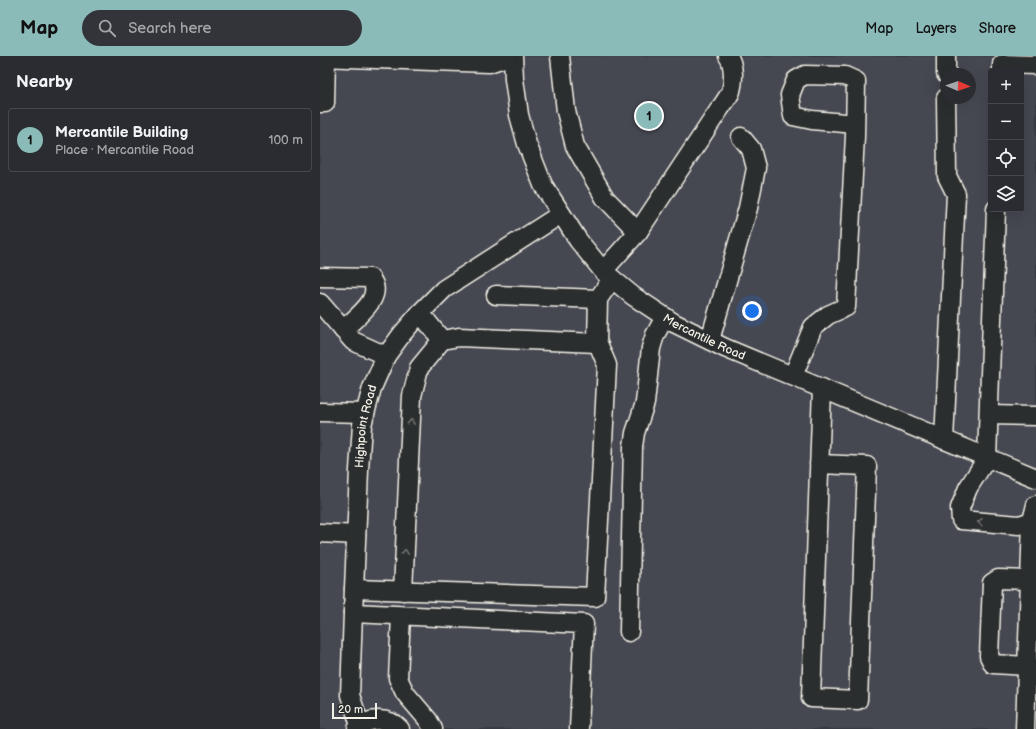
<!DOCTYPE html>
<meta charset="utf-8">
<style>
:root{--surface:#2a2c31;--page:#323439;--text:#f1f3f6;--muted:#a5a7ab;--line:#46484d;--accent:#8bbbb9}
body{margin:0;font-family:"Balsamiq Sans",sans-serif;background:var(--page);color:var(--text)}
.controls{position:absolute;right:12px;top:12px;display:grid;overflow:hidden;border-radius:4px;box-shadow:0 4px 16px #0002}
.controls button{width:36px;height:36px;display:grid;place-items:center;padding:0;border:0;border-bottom:1px solid var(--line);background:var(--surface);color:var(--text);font:20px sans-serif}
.compass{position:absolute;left:620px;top:12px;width:36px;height:36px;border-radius:50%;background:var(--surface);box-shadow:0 4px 16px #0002;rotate:92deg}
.scale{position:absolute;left:12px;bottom:10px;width:45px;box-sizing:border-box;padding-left:4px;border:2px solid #f4f1e8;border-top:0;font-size:11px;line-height:14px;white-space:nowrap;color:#f4f1e8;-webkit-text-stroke:3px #2a2d2e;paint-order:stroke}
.you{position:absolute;left:432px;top:255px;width:14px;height:14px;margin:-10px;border:3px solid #fff;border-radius:50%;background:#1a73e8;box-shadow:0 0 0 6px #1a73e833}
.badge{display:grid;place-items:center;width:26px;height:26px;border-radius:50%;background:var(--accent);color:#111;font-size:13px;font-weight:700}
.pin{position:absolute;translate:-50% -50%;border:2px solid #fff;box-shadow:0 1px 4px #0006}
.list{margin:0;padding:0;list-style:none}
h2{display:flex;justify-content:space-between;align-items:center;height:52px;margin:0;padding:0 16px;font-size:17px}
h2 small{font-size:13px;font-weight:400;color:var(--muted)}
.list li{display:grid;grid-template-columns:26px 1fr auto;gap:12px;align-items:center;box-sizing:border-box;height:64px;margin:0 8px 8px;padding:0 8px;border:1px solid var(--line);border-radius:4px}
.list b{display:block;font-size:15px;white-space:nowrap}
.list p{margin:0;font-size:13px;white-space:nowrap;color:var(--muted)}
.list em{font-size:13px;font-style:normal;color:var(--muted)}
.icon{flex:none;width:22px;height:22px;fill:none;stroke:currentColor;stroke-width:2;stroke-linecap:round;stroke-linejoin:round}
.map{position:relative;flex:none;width:716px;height:673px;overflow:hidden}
header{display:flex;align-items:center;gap:24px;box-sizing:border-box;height:56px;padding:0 20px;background:var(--accent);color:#111}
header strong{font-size:19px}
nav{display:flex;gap:22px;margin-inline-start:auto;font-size:14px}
.search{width:280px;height:36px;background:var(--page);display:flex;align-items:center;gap:10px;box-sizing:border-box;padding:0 14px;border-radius:22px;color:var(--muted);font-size:15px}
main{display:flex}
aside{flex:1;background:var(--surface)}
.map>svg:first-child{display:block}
.built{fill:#454751;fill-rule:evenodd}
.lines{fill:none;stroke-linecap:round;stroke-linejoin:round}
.minor-casing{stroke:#f4f1e8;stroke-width:21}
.minor{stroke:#2a2d2e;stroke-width:18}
.oneway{stroke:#71726f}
.labels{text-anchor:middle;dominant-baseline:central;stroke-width:4;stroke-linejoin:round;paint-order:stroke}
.street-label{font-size:12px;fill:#f4f1e8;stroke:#2a2d2e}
</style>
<header>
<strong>Map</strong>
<div class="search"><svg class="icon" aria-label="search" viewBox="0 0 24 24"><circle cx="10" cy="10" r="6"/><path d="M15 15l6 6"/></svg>Search here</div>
<nav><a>Map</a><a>Layers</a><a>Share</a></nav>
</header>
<main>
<aside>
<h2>Nearby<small></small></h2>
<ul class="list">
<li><span class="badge">1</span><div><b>Mercantile Building</b><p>Place · Mercantile Road</p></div><em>100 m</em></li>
</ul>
</aside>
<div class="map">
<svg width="716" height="673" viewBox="0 0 716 673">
<rect width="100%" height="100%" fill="#383a41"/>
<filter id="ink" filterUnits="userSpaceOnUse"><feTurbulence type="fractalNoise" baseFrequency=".025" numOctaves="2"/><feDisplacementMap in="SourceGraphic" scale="8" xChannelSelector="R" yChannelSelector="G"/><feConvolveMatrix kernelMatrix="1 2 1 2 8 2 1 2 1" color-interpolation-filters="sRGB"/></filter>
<g filter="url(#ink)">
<!-- built -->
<path class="built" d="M0,0H716V673H0ZM671,15H701V153H671ZM626,18H650V42H626Z"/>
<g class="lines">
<!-- minor casing -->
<g class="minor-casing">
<g id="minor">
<path id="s1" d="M193,0L194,23L199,59L207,88L223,129L258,184L283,215L313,240L354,267L405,292L716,422"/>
<polyline points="240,0 246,55 255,90 285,142 318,176 283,215"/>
<polyline points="626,0 626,18"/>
<polyline points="0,1 169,7 189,0"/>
<polyline points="682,15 682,8 716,9"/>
<polyline points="0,47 5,47 6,1"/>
<polyline points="676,153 667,402 648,432 640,452 641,464 699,469 712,465 716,449"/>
<path d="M318,176L399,54C403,48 408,42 411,35C414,25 414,8 408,0"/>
<path d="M0,221L50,222C66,241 36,261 23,274"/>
<polyline points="176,239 278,243"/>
<polyline points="0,247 33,285 66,300"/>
<polyline points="100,257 122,284 139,281 277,287 278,243 292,223"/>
<polyline points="390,284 428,152 436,112 431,93 421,81"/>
<polyline points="473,320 493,271 508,259 526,251 535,80 536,25 525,20 485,19 476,24 470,39 473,60 492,64 535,68"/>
<polyline points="0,356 45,357"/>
<polyline points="669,359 716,360"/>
<polyline points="624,384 636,138 627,120 626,42"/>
<polyline points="499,408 547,410 538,644 491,642 502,332"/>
<polyline points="0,477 36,479"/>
<polyline points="34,533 275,541 287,309 277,285"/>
<polyline points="83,535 92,340 99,312 122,284"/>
<polyline points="33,557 264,568 259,673"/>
<polyline points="81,560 78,622 85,637 108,664 113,673"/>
<polyline points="309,576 313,390 315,377 325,347 331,292 335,279 345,261"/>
<polyline points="707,610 673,608 669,600 672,527 678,523 710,524"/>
<path id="s2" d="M40,669L30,639L33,557L39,414L42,369L52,332L66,300L82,278L100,257L124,233L241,158"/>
<path d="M37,673C48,661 69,661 80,673"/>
<polyline points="705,673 712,465"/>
</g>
</g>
<!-- minor -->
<use href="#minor" class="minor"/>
</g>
<!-- one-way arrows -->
<defs><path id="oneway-chevron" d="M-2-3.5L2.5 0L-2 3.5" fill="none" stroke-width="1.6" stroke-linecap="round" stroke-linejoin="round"/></defs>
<g class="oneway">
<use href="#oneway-chevron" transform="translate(91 366) rotate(-87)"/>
<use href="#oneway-chevron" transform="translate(660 466) rotate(-176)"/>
<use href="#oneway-chevron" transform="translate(85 496) rotate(-87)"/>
</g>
</g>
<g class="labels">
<!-- street labels -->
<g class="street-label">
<text stroke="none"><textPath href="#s1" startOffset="360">Mercantile Road</textPath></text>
<text stroke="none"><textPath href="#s2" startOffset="301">Highpoint Road</textPath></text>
</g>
</g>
</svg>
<div class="controls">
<button>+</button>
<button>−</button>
<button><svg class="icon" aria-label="locate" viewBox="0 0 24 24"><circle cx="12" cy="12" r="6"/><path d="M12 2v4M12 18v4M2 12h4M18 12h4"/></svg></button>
<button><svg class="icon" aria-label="layers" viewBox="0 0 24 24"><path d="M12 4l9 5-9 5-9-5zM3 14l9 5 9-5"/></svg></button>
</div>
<svg class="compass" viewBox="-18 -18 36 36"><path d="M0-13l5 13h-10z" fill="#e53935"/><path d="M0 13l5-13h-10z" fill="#a5a7ab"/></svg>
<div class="scale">20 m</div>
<div class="you"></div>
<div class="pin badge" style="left:329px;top:60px">1</div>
</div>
</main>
